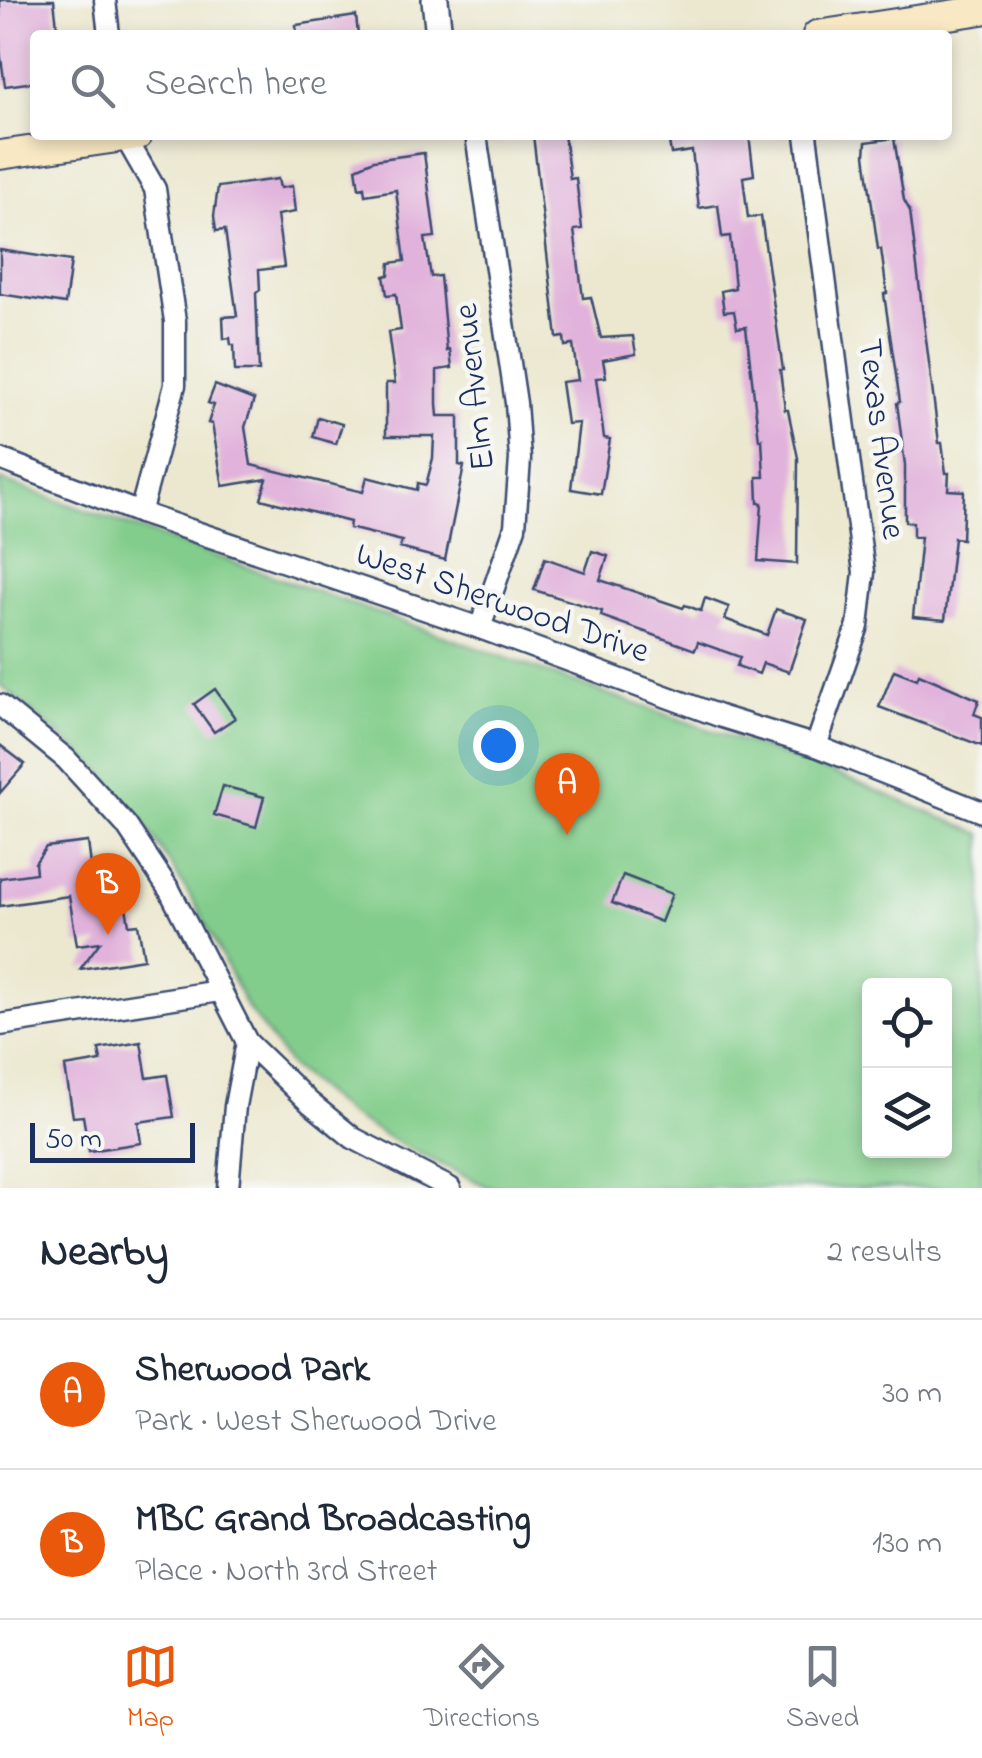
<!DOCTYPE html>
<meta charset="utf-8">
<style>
:root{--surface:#fff;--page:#f2f2f3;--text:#1f2937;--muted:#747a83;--line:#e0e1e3;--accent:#ea580c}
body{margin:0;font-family:"Indie Flower",sans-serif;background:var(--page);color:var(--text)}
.controls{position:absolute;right:30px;bottom:30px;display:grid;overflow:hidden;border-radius:10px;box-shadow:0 5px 15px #0003}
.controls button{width:90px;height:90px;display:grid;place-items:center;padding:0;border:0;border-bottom:2px solid var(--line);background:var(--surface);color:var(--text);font:50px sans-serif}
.scale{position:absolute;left:30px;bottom:25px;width:165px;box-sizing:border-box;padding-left:10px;border:5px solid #1b2f5e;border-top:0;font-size:28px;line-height:35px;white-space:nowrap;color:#1b2f5e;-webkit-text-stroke:8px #f6f6f2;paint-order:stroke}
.you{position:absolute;left:498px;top:745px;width:35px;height:35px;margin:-25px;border:8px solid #fff;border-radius:50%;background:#1a73e8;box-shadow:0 0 0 15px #1a73e833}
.badge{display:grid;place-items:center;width:65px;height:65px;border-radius:50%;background:var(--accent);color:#fff;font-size:32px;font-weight:700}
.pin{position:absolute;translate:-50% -82px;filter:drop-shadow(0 2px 5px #0008)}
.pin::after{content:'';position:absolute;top:52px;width:35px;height:30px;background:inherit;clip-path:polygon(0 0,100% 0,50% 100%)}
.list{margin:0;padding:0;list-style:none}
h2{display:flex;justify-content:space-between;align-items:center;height:130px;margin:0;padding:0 40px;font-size:42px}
h2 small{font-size:32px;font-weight:400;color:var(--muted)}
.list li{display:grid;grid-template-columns:65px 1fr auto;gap:30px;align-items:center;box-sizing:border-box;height:150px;padding:0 40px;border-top:2px solid var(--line)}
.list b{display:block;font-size:38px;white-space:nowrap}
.list p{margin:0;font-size:32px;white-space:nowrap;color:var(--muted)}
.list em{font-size:32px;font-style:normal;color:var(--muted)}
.icon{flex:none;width:55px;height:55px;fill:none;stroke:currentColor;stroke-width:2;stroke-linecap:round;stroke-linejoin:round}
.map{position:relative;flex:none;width:982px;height:1188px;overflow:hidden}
.search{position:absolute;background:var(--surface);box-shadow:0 5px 15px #0003;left:30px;right:30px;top:30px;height:110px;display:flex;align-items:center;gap:25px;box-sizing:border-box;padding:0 35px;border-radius:10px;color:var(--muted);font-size:38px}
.sheet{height:430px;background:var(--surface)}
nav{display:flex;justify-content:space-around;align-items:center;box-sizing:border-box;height:140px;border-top:2px solid var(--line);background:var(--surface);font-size:28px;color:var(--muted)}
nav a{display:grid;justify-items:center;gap:5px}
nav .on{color:var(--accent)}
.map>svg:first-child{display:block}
.green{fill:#82cd8b;stroke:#4e7e74;stroke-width:2.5;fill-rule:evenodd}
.building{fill:#e1b2db}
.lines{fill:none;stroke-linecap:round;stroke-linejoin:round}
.minor-casing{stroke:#3a4b6f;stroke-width:25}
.tertiary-casing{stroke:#3a4b6f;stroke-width:30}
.secondary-casing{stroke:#3a4b6f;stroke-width:32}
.minor{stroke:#fff;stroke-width:20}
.tertiary{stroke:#fff;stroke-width:25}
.secondary{stroke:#f8e8c3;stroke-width:28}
.labels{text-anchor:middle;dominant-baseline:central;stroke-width:9;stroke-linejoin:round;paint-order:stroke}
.street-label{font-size:35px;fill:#1b2f5e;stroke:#f6f6f2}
</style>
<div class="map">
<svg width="982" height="1188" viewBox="0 0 982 1188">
<rect width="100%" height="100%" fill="#f6f6f2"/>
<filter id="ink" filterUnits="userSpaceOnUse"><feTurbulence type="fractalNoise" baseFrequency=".01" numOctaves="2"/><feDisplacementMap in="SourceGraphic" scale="20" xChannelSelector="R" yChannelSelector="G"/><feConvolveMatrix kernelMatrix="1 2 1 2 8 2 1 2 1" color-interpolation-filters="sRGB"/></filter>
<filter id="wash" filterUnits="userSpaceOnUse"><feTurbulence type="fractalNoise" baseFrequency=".0048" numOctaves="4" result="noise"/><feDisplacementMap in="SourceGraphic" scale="40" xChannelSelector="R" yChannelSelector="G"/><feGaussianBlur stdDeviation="2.25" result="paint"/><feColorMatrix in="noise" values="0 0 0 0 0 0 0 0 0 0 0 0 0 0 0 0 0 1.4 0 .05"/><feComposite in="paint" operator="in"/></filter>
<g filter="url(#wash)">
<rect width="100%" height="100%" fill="#ece8d0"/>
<!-- green -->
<path class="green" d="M0,480L841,776L982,834V1188H490L403,1146L348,1114L291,1067L245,1004L199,910L152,835L98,768L0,685ZM870,986H944V1150H870Z"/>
<g id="blocks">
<!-- building -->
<g class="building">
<polygon points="0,0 54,0 58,35 35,35 35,82 5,86 0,51"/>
<polygon points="356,16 358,35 297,35 296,25"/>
<polygon points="533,135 564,135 570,179 576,178 582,229 574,230 583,298 591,297 601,338 633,336 636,354 603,360 606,377 596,378 604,438 610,439 601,494 571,489 579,423 567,424 561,382 578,380 573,345 565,346 564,337 557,338"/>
<polygon points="668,135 749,135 754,175 743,177 748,218 761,216 783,370 780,370 785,410 788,410 798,458 797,564 758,561 762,503 758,503 757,477 764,477 762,439 759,440 746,327 737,328 734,311 724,312 721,291 735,288 730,236 722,237 718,205 699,208 692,151 671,154"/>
<polygon points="894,138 904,200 910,211 939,443 942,443 946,473 949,473 948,490 964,491 962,539 954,538 945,620 913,617 921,537 913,537 913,523 905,522 905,465 897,403 900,402 884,294 887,293 881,249 878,249 865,155 866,142"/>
<polygon points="424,153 435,237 425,238 431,277 440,276 447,351 450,350 452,368 437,370 437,404 438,416 459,416 459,465 464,466 445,560 400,548 402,541 349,528 350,522 261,499 267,479 223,486 212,424 208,423 214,405 208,403 215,385 254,400 245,427 251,465 363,492 367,477 417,490 418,483 426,485 433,458 434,436 386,436 386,383 395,383 388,332 401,330 396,294 387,295 384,276 389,275 390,263 405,261 396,190 365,195 364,187 359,188 356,168 374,160"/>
<polygon points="278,179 280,188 292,186 295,212 277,215 284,267 259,270 260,290 256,293 259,371 235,371 234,345 231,345 230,338 224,339 223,317 237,316 225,230 216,231 214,216 218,187"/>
<polygon points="0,250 71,261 65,304 0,294"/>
<polygon points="318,417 342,424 336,444 313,437"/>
<polygon points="592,551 608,556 600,580 683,608 685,605 701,611 705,598 729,607 725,619 767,635 776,609 807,619 789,672 763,663 759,674 737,666 740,657 698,642 695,650 601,616 602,611 534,590 545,558 585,572"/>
<polygon points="894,670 917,679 919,674 979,700 974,714 982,717 982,746 879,707"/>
<polygon points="215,689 235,718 214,732 194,704"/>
<polygon points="0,745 25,764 0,793"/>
<polygon points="223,786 264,797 256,827 214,815"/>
<polygon points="88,842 91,865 104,863 106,878 111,877 114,898 123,897 125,901 129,925 138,924 144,959 80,969 100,942 77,945 69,896 0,906 0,878 36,873 35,863 46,847"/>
<polygon points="623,875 672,894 661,922 612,903"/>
<polygon points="141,1042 147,1078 167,1075 174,1117 138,1122 141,1143 89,1151 83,1116 73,1117 65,1067 101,1061 99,1049"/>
</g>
</g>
</g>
<g filter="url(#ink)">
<use href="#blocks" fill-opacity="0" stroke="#3a4b6f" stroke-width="2.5"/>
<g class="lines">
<!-- minor casing -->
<g class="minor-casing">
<g id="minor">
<polyline points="105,0 109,35"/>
<polyline points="124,135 155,189 175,321 175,385 140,513"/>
<polyline points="476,135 516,403 520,459 515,527 480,628"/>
<polyline points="806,135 864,572 858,626 816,746"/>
<polyline points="0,459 140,513 480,628 722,717 816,746 982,812"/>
<polyline points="0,705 66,759 126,825 170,891 247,1042 309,1102 353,1138 450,1188"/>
<polyline points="0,1025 219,991"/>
<polyline points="228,1188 235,1106 247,1042"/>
</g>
</g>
<!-- tertiary casing -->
<g class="tertiary-casing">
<polyline id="tertiary" points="435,0 439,35"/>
</g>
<!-- secondary casing -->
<g class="secondary-casing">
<g id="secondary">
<polyline points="817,35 982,10"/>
<polyline points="0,155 138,135"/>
</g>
</g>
<!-- minor -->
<use href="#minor" class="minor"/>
<!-- tertiary -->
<use href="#tertiary" class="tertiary"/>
<!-- secondary -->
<use href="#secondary" class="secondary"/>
</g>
</g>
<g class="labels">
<!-- street labels -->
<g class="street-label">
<text transform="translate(476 387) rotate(-96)">Elm Avenue</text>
<text transform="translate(880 439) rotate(83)">Texas Avenue</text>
<text transform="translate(502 604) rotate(19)">West Sherwood Drive</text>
</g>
</g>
</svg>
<div class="controls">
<button><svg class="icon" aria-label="locate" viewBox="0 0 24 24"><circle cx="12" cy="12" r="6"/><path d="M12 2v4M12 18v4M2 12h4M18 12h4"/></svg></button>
<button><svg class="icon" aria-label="layers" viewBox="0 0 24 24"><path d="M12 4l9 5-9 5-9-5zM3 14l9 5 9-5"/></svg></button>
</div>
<div class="scale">50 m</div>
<div class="you"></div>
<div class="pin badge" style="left:567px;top:835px">A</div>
<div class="pin badge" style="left:108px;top:935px">B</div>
<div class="search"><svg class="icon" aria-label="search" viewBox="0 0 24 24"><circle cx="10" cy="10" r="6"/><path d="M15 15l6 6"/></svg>Search here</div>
</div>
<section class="sheet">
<h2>Nearby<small>2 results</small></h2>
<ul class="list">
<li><span class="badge">A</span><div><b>Sherwood Park</b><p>Park · West Sherwood Drive</p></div><em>30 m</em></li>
<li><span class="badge">B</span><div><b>MBC Grand Broadcasting</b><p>Place · North 3rd Street</p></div><em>130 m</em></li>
</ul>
</section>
<nav>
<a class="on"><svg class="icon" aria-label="map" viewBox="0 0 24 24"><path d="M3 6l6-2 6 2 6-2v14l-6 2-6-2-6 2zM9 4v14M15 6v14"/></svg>Map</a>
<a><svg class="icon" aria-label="directions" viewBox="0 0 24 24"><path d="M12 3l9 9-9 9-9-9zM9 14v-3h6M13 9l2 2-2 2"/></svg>Directions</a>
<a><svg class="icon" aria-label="saved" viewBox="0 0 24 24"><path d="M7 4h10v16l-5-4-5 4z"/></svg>Saved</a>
</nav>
